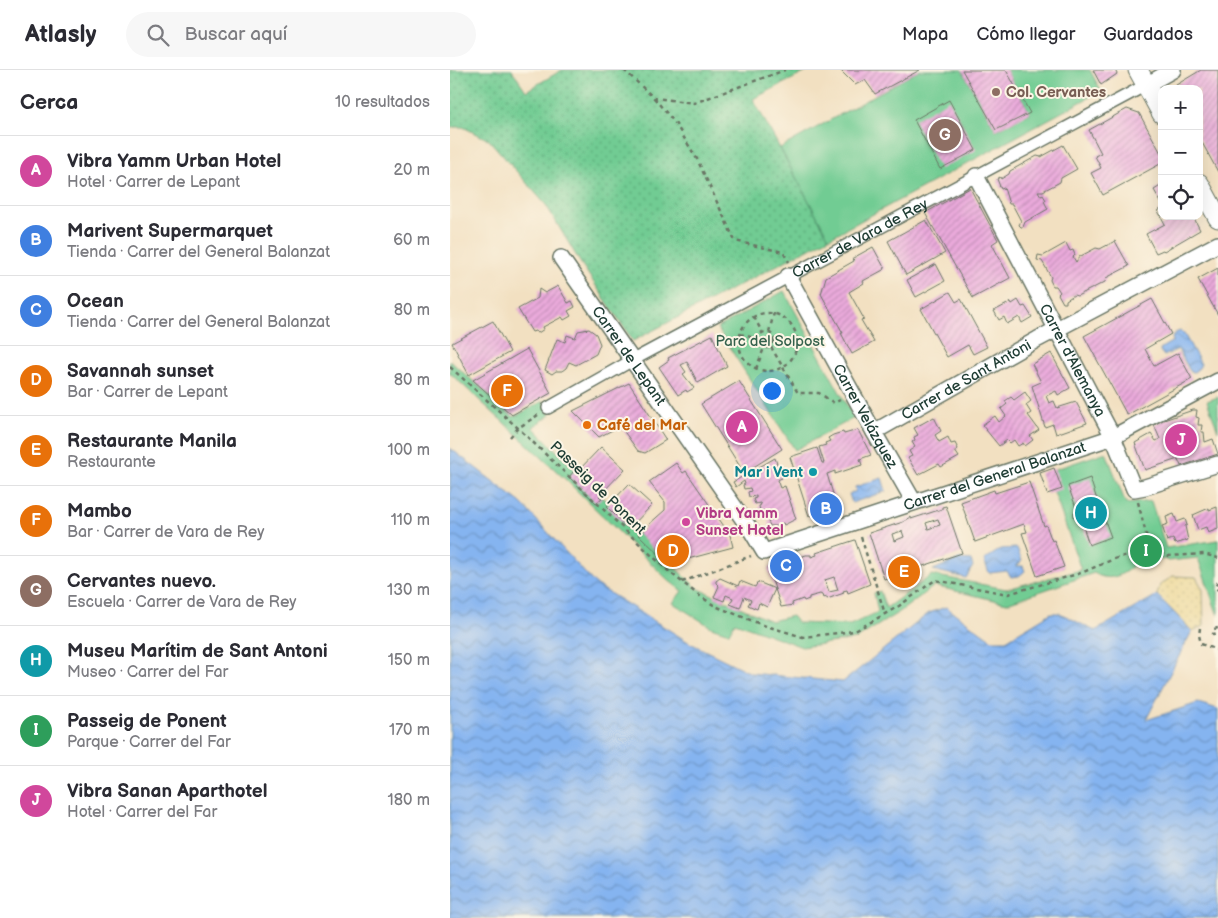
<!DOCTYPE html>
<html lang="es">
<meta charset="utf-8">
<style>
:root{--surface:#fff;--page:#f7f7f7;--text:#2b2b33;--muted:#7c7c81;--line:#e1e1e2;--accent:#0b8043}
body{margin:0;font-family:"Balsamiq Sans",sans-serif;background:var(--page);color:var(--text)}
.controls{position:absolute;right:15px;top:15px;display:grid;overflow:hidden;border-radius:10px;box-shadow:0 5px 20px #0002}
.controls button{width:45px;height:45px;display:grid;place-items:center;padding:0;border:0;border-bottom:1px solid var(--line);background:var(--surface);color:var(--text);font:25px sans-serif}
.you{position:absolute;left:321px;top:320px;width:18px;height:18px;margin:-12px;border:4px solid #fff;border-radius:50%;background:#1a73e8;box-shadow:0 0 0 8px #1a73e833}
.badge{display:grid;place-items:center;width:32px;height:32px;border-radius:50%;background:var(--accent);color:#fff;font-size:16px;font-weight:700}
.pin{position:absolute;translate:-50% -50%;border:2px solid #fff;box-shadow:0 1px 5px #0006}
.list{margin:0;padding:0;list-style:none}
h2{display:flex;justify-content:space-between;align-items:center;height:65px;margin:0;padding:0 20px;font-size:21px}
h2 small{font-size:16px;font-weight:400;color:var(--muted)}
.list li{display:grid;grid-template-columns:32px 1fr auto;gap:15px;align-items:center;box-sizing:border-box;height:70px;padding:0 20px;border-top:1px solid var(--line)}
.list b{display:block;font-size:19px;white-space:nowrap}
.list p{margin:0;font-size:16px;white-space:nowrap;color:var(--muted)}
.list em{font-size:16px;font-style:normal;color:var(--muted)}
.icon{flex:none;width:28px;height:28px;fill:none;stroke:currentColor;stroke-width:2;stroke-linecap:round;stroke-linejoin:round}
.map{position:relative;flex:none;width:768px;height:848px;overflow:hidden}
header{display:flex;align-items:center;gap:30px;box-sizing:border-box;height:70px;padding:0 25px;background:var(--surface);border-bottom:1px solid var(--line)}
header strong{font-size:24px}
nav{display:flex;gap:28px;margin-inline-start:auto;font-size:18px}
.search{width:350px;height:45px;background:var(--page);display:flex;align-items:center;gap:12px;box-sizing:border-box;padding:0 18px;border-radius:28px;color:var(--muted);font-size:19px}
main{display:flex}
aside{flex:1;background:var(--surface)}
.map>svg:first-child{display:block}
.grass{fill:url(#grass-dots);stroke:#488464}
.sand{fill:url(#sand-dots);stroke:#868c69}
.park{fill:#71cc93;stroke:#488464}
.water{fill:url(#water-waves);stroke:#527892}
.building{fill:url(#building-hatch);fill-rule:evenodd}
.lines{fill:none;stroke-linecap:round;stroke-linejoin:round}
.pedestrian-casing{stroke:#697665;stroke-width:14}
.minor-casing{stroke:#697665;stroke-width:18}
.tertiary-casing{stroke:#697665;stroke-width:21}
.path{stroke:#697665;stroke-width:2.5;stroke-dasharray:4 4;stroke-linecap:butt}
.pedestrian{stroke:#fff;stroke-width:11}
.minor{stroke:#fff;stroke-width:15}
.tertiary{stroke:#fff;stroke-width:19}
.education-dot{fill:#8d6e63;stroke:#fcf5e5;stroke-width:2}
.food-dot{fill:#e8710a;stroke:#fcf5e5;stroke-width:2}
.culture-dot{fill:#0f9aa8;stroke:#fcf5e5;stroke-width:2}
.hotel-dot{fill:#d1479c;stroke:#fcf5e5;stroke-width:2}
.labels{text-anchor:middle;dominant-baseline:central;stroke-width:4;stroke-linejoin:round;paint-order:stroke}
.education-label{font-size:15px;font-weight:bold;fill:#785e54;stroke:#fcf5e5;text-anchor:start}
.street-label{font-size:15px;fill:#1f3d34;stroke:#fcf5e5}
.park-label{font-size:15px;fill:#34614c;stroke:#fcf5e5}
.food-label{font-size:15px;font-weight:bold;fill:#c56008;stroke:#fcf5e5;text-anchor:start}
.culture-label{font-size:15px;font-weight:bold;fill:#0d838f;stroke:#fcf5e5;text-anchor:end}
.hotel-label{font-size:15px;font-weight:bold;fill:#b23c85;stroke:#fcf5e5;text-anchor:start}
</style>
<header>
<strong>Atlasly</strong>
<div class="search"><svg class="icon" aria-label="search" viewBox="0 0 24 24"><circle cx="10" cy="10" r="6"/><path d="M15 15l6 6"/></svg>Buscar aquí</div>
<nav><a>Mapa</a><a>Cómo llegar</a><a>Guardados</a></nav>
</header>
<main>
<aside>
<h2>Cerca<small>10 resultados</small></h2>
<ul class="list">
<li><span class="badge" style="background:#d1479c">A</span><div><b>Vibra Yamm Urban Hotel</b><p>Hotel · Carrer de Lepant</p></div><em>20 m</em></li>
<li><span class="badge" style="background:#3f7fe0">B</span><div><b>Marivent Supermarquet</b><p>Tienda · Carrer del General Balanzat</p></div><em>60 m</em></li>
<li><span class="badge" style="background:#3f7fe0">C</span><div><b>Ocean</b><p>Tienda · Carrer del General Balanzat</p></div><em>80 m</em></li>
<li><span class="badge" style="background:#e8710a">D</span><div><b>Savannah sunset</b><p>Bar · Carrer de Lepant</p></div><em>80 m</em></li>
<li><span class="badge" style="background:#e8710a">E</span><div><b>Restaurante Manila</b><p>Restaurante</p></div><em>100 m</em></li>
<li><span class="badge" style="background:#e8710a">F</span><div><b>Mambo</b><p>Bar · Carrer de Vara de Rey</p></div><em>110 m</em></li>
<li><span class="badge" style="background:#8d6e63">G</span><div><b>Cervantes nuevo.</b><p>Escuela · Carrer de Vara de Rey</p></div><em>130 m</em></li>
<li><span class="badge" style="background:#0f9aa8">H</span><div><b>Museu Marítim de Sant Antoni</b><p>Museo · Carrer del Far</p></div><em>150 m</em></li>
<li><span class="badge" style="background:#2e9e5b">I</span><div><b>Passeig de Ponent</b><p>Parque · Carrer del Far</p></div><em>170 m</em></li>
<li><span class="badge" style="background:#d1479c">J</span><div><b>Vibra Sanan Aparthotel</b><p>Hotel · Carrer del Far</p></div><em>180 m</em></li>
</ul>
</aside>
<div class="map">
<svg width="768" height="848" viewBox="0 0 768 848">
<defs>
<pattern id="grass-dots" width="8" height="8" patternUnits="userSpaceOnUse" patternTransform="scale(1.25)"><rect width="8" height="8" fill="#71cc93"/><path d="M2 2h.1M6 6h.1" fill="none" stroke="#5ca779" stroke-width="1.8" stroke-linecap="round"/></pattern>
<pattern id="sand-dots" width="8" height="8" patternUnits="userSpaceOnUse" patternTransform="scale(1.25)"><rect width="8" height="8" fill="#eeda9e"/><path d="M2 2h.1M6 6h.1" fill="none" stroke="#ccbc89" stroke-width="1.8" stroke-linecap="round"/></pattern>
<pattern id="water-waves" width="16" height="10" patternUnits="userSpaceOnUse" patternTransform="scale(1.25)"><rect width="16" height="10" fill="#85b4f0"/><path d="M0 5q4-4 8 0t8 0" fill="none" stroke="#6c94c3"/></pattern>
<pattern id="building-hatch" width="6" height="6" patternUnits="userSpaceOnUse" patternTransform="scale(1.25)"><rect width="6" height="6" fill="#ebaadc"/><path d="M-1 1l2-2M0 6l6-6M5 7l2-2" fill="none" stroke="#be8cb3"/></pattern>
</defs>
<rect width="100%" height="100%" fill="#fcf5e5"/>
<filter id="ink" filterUnits="userSpaceOnUse"><feTurbulence type="fractalNoise" baseFrequency=".02" numOctaves="2"/><feDisplacementMap in="SourceGraphic" scale="10" xChannelSelector="R" yChannelSelector="G"/><feConvolveMatrix kernelMatrix="1 2 1 2 8 2 1 2 1" color-interpolation-filters="sRGB"/></filter>
<filter id="wash" filterUnits="userSpaceOnUse"><feTurbulence type="fractalNoise" baseFrequency=".0096" numOctaves="4" result="noise"/><feDisplacementMap in="SourceGraphic" scale="20" xChannelSelector="R" yChannelSelector="G"/><feGaussianBlur stdDeviation="1.12" result="paint"/><feColorMatrix in="noise" values="0 0 0 0 0 0 0 0 0 0 0 0 0 0 0 0 0 1.4 0 .05"/><feComposite in="paint" operator="in"/></filter>
<g filter="url(#wash)">
<rect width="100%" height="100%" fill="#f2e0c1"/>
<!-- grass -->
<polygon class="grass" points="0,0 62,0 76,21 112,0 360,0 303,29 379,168 183,271 130,192 96,135 39,70 13,57 0,57"/>
<!-- sand -->
<polygon class="sand" points="723,506 746,507 753,520 754,556 742,561 707,525 710,515"/>
<!-- park -->
<g class="park">
<polygon points="470,0 512,0 546,60 580,43 556,0 640,0 651,21 379,168 330,78"/>
<polygon points="334,221 404,348 345,380 267,258"/>
<path d="M0,291L64,347L93,331L100,345L83,357L186,462L247,518L321,551L342,546L348,553L400,555L428,542L424,523L430,521L436,538L482,505L556,519L631,500L597,402L656,382L676,434L701,431L716,478L768,470V546L748,488L719,491L713,489L711,490L705,486L703,488L692,485C681,501 662,515 644,503L557,533L484,516L451,541L406,569L352,577L285,552L279,563L261,557L223,533L232,521L218,510L115,409L0,303Z"/>
<polygon points="768,327 768,361 757,331"/>
</g>
<!-- water -->
<g class="water">
<polygon points="730,261 734,264 751,294 749,298 744,302 740,301 728,279 714,286 710,281 711,278 723,271 722,268 725,263"/>
<polygon points="0,378 71,433 145,514 240,573 301,603 393,612 479,543 496,537 542,570 556,570 601,543 610,543 645,561 707,525 742,561 696,650 748,633 768,639 768,848 0,848"/>
<polygon points="432,408 436,421 402,433 399,424 406,421 405,417"/>
<polygon points="567,478 572,491 566,496 573,496 575,501 569,506 561,507 557,501 539,503 534,490 551,479"/>
<polygon points="509,489 521,490 523,496 516,508 483,500"/>
</g>
<g id="blocks">
<!-- building -->
<g class="building">
<polygon points="390,0 470,0 425,24 415,10 405,15"/>
<polygon points="512,0 556,0 580,43 546,60"/>
<polygon points="643,0 665,0 667,4 651,15"/>
<polygon points="751,0 768,0 768,102 749,67 749,19 728,19 726,15"/>
<polygon points="499,30 526,80 490,99 464,50"/>
<polygon points="677,39 689,43 712,85 712,93 653,125 641,103 651,98 645,86 651,83 639,60"/>
<polygon points="613,75 627,99 611,108 610,112 593,121 588,121 591,126 593,125 596,130 594,131 598,139 575,152 573,157 571,157 569,155 571,151 562,134 559,134 554,118 551,119 547,109 550,107 551,109 559,104 560,101 587,86 591,87"/>
<polygon points="712,115 712,134 704,120"/>
<polygon points="520,118 548,170 542,174 560,208 523,228 475,143"/>
<polygon points="712,138 712,146 743,146 750,160 714,181 713,180 706,183 696,164 715,154 708,141"/>
<polygon points="476,150 495,183 456,205 438,171"/>
<polygon points="665,171 679,196 656,208 655,212 627,226 624,225 616,230 616,233 613,233 608,224 610,222 606,216 603,216 600,210 601,207 592,191 587,190 588,185 593,186 616,173 620,181 623,180 625,185 623,187 626,192 629,187 646,178 650,179"/>
<polygon points="423,177 435,199 413,211 414,213 399,222 414,249 411,250 424,272 402,284 391,263 393,263 371,224 376,207 404,191 403,188"/>
<polygon points="486,194 495,211 466,227 457,210"/>
<polygon points="768,198 768,245 748,209"/>
<polygon points="108,216 118,233 122,231 125,237 118,241 121,246 114,250 112,247 93,257 94,259 88,263 85,261 82,262 68,239 88,228 89,219 95,223"/>
<polygon points="500,222 506,232 511,229 537,277 523,284 518,275 497,287 471,239"/>
<polygon points="702,229 721,264 695,279 704,296 728,283 742,309 677,345 634,266"/>
<polygon points="568,230 572,237 575,236 582,247 572,253 569,247 557,254 554,247 549,250 544,241 561,232 562,234"/>
<polygon points="43,251 60,282 19,305 2,273"/>
<polygon points="139,259 146,264 150,274 146,284 126,295 119,292 116,298 112,301 106,301 102,304 95,300 107,269 115,272 117,265 125,268 128,261"/>
<polygon points="262,265 277,296 248,313 237,292 231,295 236,302 233,304 244,318 237,322 236,320 228,325 209,297 219,290 218,288"/>
<polygon points="77,279 101,323 62,345 23,310"/>
<polygon points="601,283 620,318 608,325 606,321 596,326 599,333 604,331 607,338 626,332 637,353 606,364 603,354 595,357 582,316 591,312 582,294"/>
<polygon points="289,311 332,379 294,403 251,334"/>
<polygon points="179,313 216,370 195,383 188,381 170,356 149,367 123,341"/>
<polygon points="575,322 581,331 576,335 581,343 578,345 589,360 580,366 583,370 575,376 573,373 568,376 564,370 560,373 557,370 549,376 532,355 545,346 549,352 556,346 551,339 557,334 555,331 561,327 564,330"/>
<polygon points="743,340 747,340 746,347 749,348 748,355 752,355 751,362 754,362 755,372 763,369 768,384 731,396 728,389 695,400 685,373 701,364 706,371 710,369 704,355 714,349 714,350"/>
<polygon points="484,347 491,361 485,365 489,372 498,367 501,374 505,373 508,379 505,381 509,387 491,397 489,394 468,405 458,388 462,386 459,381 465,377 462,372 465,370 464,367 468,365 464,358"/>
<polygon points="408,360 421,385 410,389 412,395 385,404 385,401 377,404 387,437 359,446 340,387 367,378 372,393 374,393 369,377 376,375 375,373 380,371 378,368 383,365 393,362 394,364"/>
<polygon points="151,377 175,399 149,426 152,428 146,433 119,407 124,401 126,403"/>
<polygon points="325,388 332,408 327,410 330,418 335,416 346,449 334,455 333,453 331,454 332,457 326,458 326,456 320,456 318,451 321,450 320,448 314,448 313,444 316,443 315,441 310,441 309,436 311,435 310,433 305,434 303,429 306,428 306,426 299,427 298,422 301,421 300,418 294,419 293,415 295,414 294,411 286,417 283,412"/>
<polygon points="226,393 233,403 236,401 280,465 283,477 219,494 188,464 215,440 215,432 199,412"/>
<polygon points="604,398 612,419 597,424 590,403"/>
<polygon points="640,408 647,430 643,432 649,447 653,445 661,467 639,475 631,450 626,449 624,447 624,442 627,440 618,416"/>
<polygon points="579,412 594,456 596,455 602,471 604,470 614,497 587,506 572,463 577,462 574,454 525,472 511,432 544,420 545,423"/>
<polygon points="179,414 202,435 179,459 157,437"/>
<path d="M496,436L512,483L434,509L419,463L453,452L461,447V449L492,439V437ZM488,449L490,455L478,459L476,453ZM452,461L454,467L444,471L442,464Z"/>
<polygon points="767,437 768,459 758,463 756,457 748,460 743,445 759,438 759,440"/>
<polygon points="724,444 727,452 735,449 737,455 735,456 738,470 725,474 723,469 717,471 712,456 718,454 716,447"/>
<path d="M405,470L420,514L398,523L397,520L393,521L394,523L377,529V527L373,528L372,525L370,524L359,527V529L354,531L353,529L342,533L343,535L331,537L318,498L339,490L340,492L345,490L344,489L356,485H361V487L367,485L366,483ZM384,507L388,520L379,522L375,510Z"/>
<polygon points="270,508 288,516 290,511 305,517 308,512 325,519 317,537 309,533 307,539 298,535 301,530 294,527 290,538 280,534 283,528 276,525 274,531 264,527 269,516 266,513 266,511"/>
</g>
</g>
</g>
<g filter="url(#ink)">
<use href="#blocks" fill-opacity="0" stroke="#697665" stroke-width="1"/>
<g class="lines">
<!-- pedestrian casing -->
<g class="pedestrian-casing">
<g id="pedestrian">
<path id="s1" d="M98,338L181,291L696,15"/>
</g>
</g>
<!-- minor casing -->
<g class="minor-casing">
<g id="minor">
<polyline points="696,15 723,0"/>
<path id="s2" d="M526,106L663,367L684,419L695,417L768,394"/>
<path id="s3" d="M111,188L302,462L314,482L663,367L768,311"/>
<path id="s4" d="M338,206L425,364L464,432"/>
<path id="s5" d="M424,362L588,269L768,174"/>
</g>
</g>
<!-- tertiary casing -->
<g class="tertiary-casing">
<g id="tertiary">
<polyline points="688,0 712,44"/>
<polyline points="749,113 768,148"/>
</g>
</g>
<!-- path -->
<g class="path">
<polyline points="174,0 204,28 244,33 335,0"/>
<polyline points="204,28 225,53 247,89 285,171 333,182 339,192"/>
<circle cx="318" cy="272" r="29"/>
<polyline points="304,247 312,262"/>
<circle cx="316" cy="270" r="8"/>
<polyline points="319,262 324,243"/>
<polyline points="290,264 308,269"/>
<polyline points="325,270 347,275"/>
<polyline points="321,277 348,323 369,323 384,333 390,330"/>
<polyline points="0,297 68,358 216,499 247,524 265,536 313,555 353,567 405,561 449,536 485,510 558,524 631,503 664,489 690,481 701,480 719,486 754,484 768,488"/>
<polyline points="306,299 314,278"/>
<polyline points="60,367 68,358 88,345"/>
<polyline points="688,432 700,480"/>
<polyline points="411,467 435,544"/>
<polyline points="232,512 301,486"/>
<polyline points="768,512 765,517 768,520"/>
<polyline points="750,558 749,565 751,574 768,580"/>
<polyline points="768,558 764,559 763,564 768,563"/>
</g>
<!-- pedestrian -->
<use href="#pedestrian" class="pedestrian"/>
<!-- minor -->
<use href="#minor" class="minor"/>
<!-- tertiary -->
<use href="#tertiary" class="tertiary"/>
</g>
</g>
<!-- markers -->
<circle class="education-dot" cx="546" cy="22" r="5"/>
<circle class="food-dot" cx="137" cy="355" r="5"/>
<circle class="culture-dot" cx="363" cy="402" r="5"/>
<circle class="hotel-dot" cx="236" cy="452" r="5"/>
<g class="labels">
<!-- education labels -->
<g class="education-label">
<text x="556" y="22">Col. Cervantes</text>
</g>
<!-- street labels -->
<g class="street-label">
<text stroke="none"><textPath href="#s1" startOffset="355">Carrer de Vara de Rey</textPath></text>
<text stroke="none"><textPath href="#s3" startOffset="119">Carrer de Lepant</textPath></text>
<text stroke="none"><textPath href="#s2" startOffset="208">Carrer d'Alemanya</textPath></text>
<text stroke="none"><textPath href="#s5" startOffset="106">Carrer de Sant Antoni</textPath></text>
<text stroke="none"><textPath href="#s4" startOffset="160">Carrer Velázquez</textPath></text>
<text stroke="none"><textPath href="#s3" startOffset="600">Carrer del General Balanzat</textPath></text>
<text transform="translate(148 418) rotate(44)">Passeig de Ponent</text>
</g>
<!-- park labels -->
<g class="park-label">
<text x="320" y="271">Parc del Solpost</text>
</g>
<!-- food labels -->
<g class="food-label">
<text x="147" y="355">Café del Mar</text>
</g>
<!-- culture labels -->
<g class="culture-label">
<text x="353" y="402">Mar i Vent</text>
</g>
<!-- hotel labels -->
<g class="hotel-label">
<text x="246" y="443">Vibra Yamm<tspan x="246" dy="17">Sunset Hotel</tspan></text>
</g>
</g>
</svg>
<div class="controls">
<button>+</button>
<button>−</button>
<button><svg class="icon" aria-label="locate" viewBox="0 0 24 24"><circle cx="12" cy="12" r="6"/><path d="M12 2v4M12 18v4M2 12h4M18 12h4"/></svg></button>
</div>
<div class="you"></div>
<div class="pin badge" style="left:292px;top:357px;background:#d1479c">A</div>
<div class="pin badge" style="left:376px;top:439px;background:#3f7fe0">B</div>
<div class="pin badge" style="left:336px;top:496px;background:#3f7fe0">C</div>
<div class="pin badge" style="left:223px;top:481px;background:#e8710a">D</div>
<div class="pin badge" style="left:454px;top:502px;background:#e8710a">E</div>
<div class="pin badge" style="left:57px;top:321px;background:#e8710a">F</div>
<div class="pin badge" style="left:495px;top:65px;background:#8d6e63">G</div>
<div class="pin badge" style="left:641px;top:443px;background:#0f9aa8">H</div>
<div class="pin badge" style="left:696px;top:481px;background:#2e9e5b">I</div>
<div class="pin badge" style="left:731px;top:370px;background:#d1479c">J</div>
</div>
</main>
